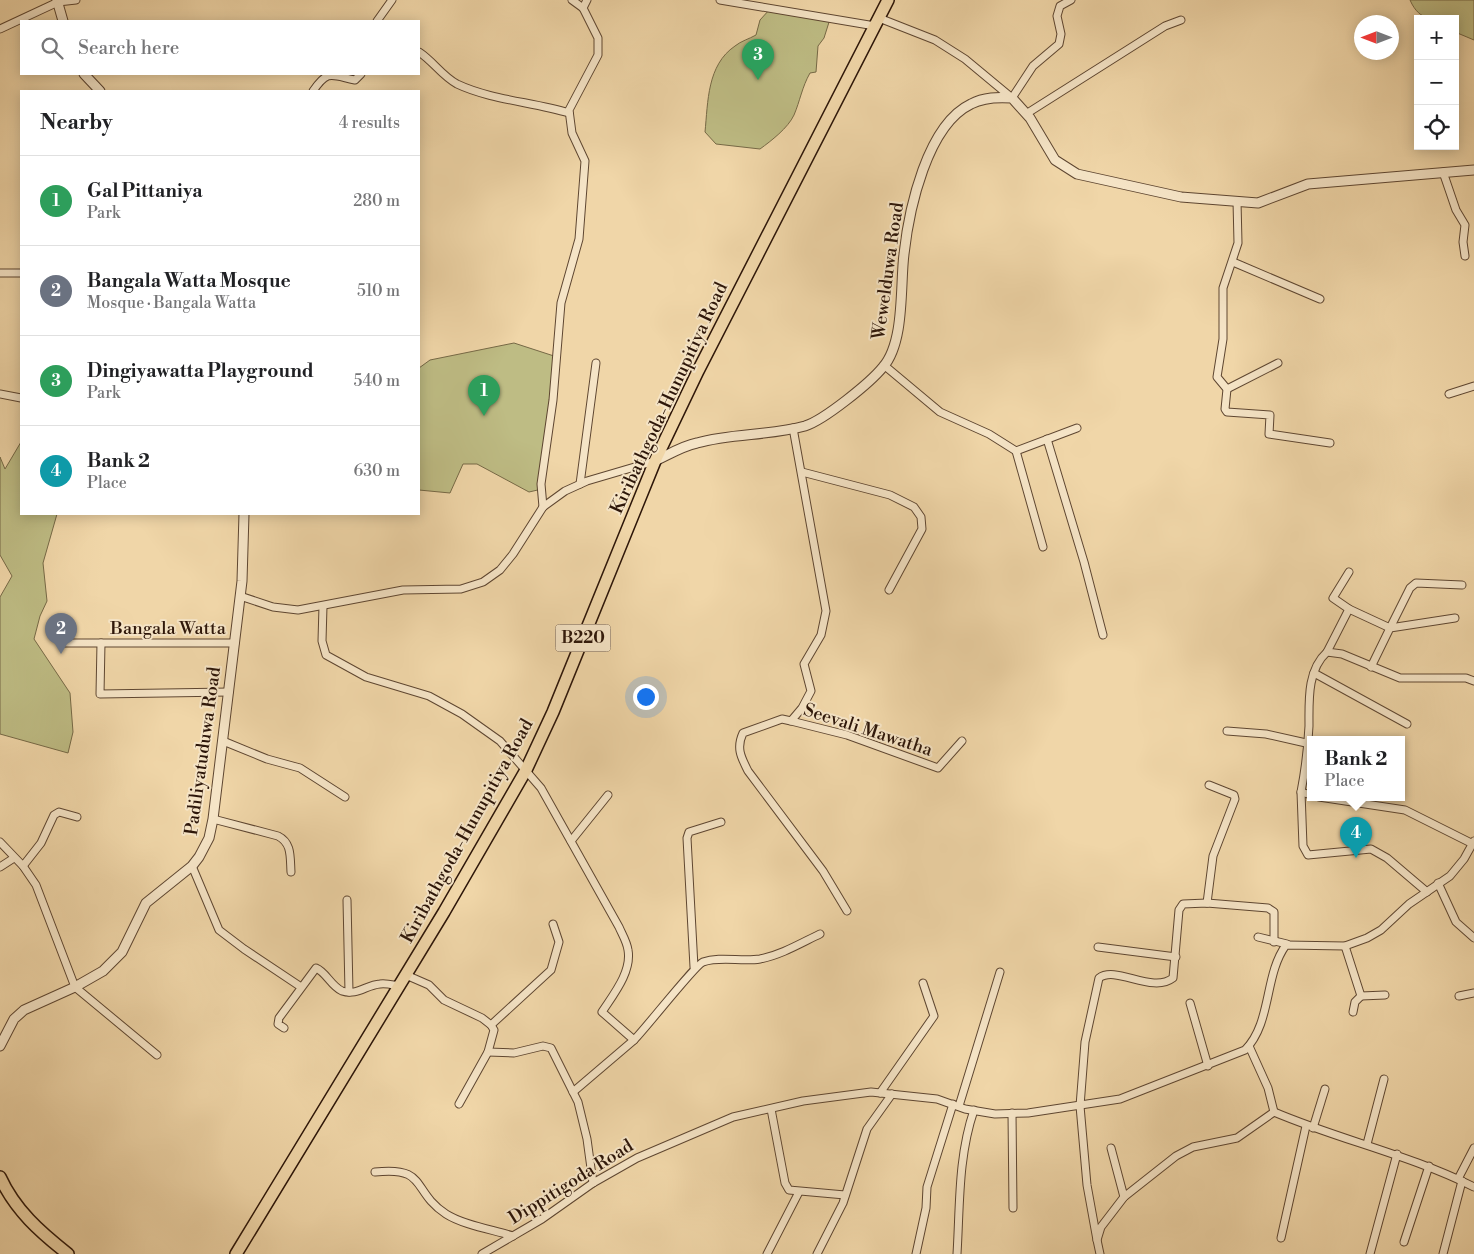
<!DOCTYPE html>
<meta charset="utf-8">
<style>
:root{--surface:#fff;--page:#f6f6f6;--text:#202124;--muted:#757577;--line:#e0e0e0;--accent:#8f2418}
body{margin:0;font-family:"Libre Bodoni",serif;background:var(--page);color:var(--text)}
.controls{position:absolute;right:15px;top:15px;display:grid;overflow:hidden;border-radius:0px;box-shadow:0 2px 12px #0003}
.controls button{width:45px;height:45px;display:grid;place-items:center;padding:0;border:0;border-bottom:1px solid var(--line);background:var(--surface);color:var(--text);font:25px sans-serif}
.compass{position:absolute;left:1354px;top:15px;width:45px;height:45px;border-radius:50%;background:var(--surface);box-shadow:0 2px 12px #0003;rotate:270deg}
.you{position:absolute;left:645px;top:696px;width:18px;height:18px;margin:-12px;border:4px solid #fff;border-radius:50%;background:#1a73e8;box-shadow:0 0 0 8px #1a73e833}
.badge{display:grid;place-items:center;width:32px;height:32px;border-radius:50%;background:var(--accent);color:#fff;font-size:16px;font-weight:700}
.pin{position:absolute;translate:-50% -41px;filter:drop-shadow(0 1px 2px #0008)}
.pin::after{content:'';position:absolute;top:26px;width:18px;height:15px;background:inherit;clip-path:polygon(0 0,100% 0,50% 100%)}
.popup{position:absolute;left:1307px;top:736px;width:98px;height:65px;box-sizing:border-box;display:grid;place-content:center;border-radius:0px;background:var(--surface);filter:drop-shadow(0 1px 4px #0005);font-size:16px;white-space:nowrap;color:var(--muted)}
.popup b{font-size:19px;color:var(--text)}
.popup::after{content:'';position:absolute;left:50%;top:100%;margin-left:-10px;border:10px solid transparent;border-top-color:var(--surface)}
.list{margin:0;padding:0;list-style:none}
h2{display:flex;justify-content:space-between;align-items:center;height:65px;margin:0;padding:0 20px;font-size:21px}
h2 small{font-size:16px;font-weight:400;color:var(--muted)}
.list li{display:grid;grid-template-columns:32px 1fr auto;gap:15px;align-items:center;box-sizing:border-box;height:90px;padding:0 20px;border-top:1px solid var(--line)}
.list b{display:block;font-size:19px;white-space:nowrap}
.list p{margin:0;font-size:16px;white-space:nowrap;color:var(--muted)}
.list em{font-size:16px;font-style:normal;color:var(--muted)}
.icon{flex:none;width:28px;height:28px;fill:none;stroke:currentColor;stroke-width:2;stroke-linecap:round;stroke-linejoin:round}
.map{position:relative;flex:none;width:1474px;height:1254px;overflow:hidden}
.search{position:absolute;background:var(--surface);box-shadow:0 2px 12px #0003;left:20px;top:20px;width:400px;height:55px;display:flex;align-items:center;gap:12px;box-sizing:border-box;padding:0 18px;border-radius:0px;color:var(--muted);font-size:19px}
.panel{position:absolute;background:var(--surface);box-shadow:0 2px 12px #0003;left:20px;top:90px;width:400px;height:425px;border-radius:0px}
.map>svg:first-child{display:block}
.green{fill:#bebc84;stroke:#766946}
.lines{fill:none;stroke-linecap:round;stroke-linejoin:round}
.minor-casing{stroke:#5e4631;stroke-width:9}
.tertiary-casing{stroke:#5e4631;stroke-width:11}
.primary-casing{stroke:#2d1609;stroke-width:14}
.minor{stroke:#f5e4c6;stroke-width:7}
.tertiary{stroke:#f5e4c6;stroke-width:9}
.primary{stroke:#f0d6a8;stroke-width:11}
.labels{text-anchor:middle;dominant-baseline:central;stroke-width:4;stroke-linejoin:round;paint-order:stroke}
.shield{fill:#f5e4c6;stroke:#695442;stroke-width:1}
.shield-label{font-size:16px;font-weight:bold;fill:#2d1609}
.street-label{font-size:18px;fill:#2d1609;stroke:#f5e4c6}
</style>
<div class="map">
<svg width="1474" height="1254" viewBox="0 0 1474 1254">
<rect width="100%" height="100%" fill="#f0d6a8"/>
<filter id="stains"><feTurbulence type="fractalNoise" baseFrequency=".004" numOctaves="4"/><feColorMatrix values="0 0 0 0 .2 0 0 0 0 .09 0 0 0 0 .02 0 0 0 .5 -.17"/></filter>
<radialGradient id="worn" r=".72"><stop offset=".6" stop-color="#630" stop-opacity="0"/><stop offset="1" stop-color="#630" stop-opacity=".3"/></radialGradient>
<!-- green -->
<g class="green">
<path d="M1410,0H1474V40L1455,32V19C1435,19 1420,23 1410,0Z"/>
<path d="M770,9L830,19L824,38L818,46L816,72L810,73C802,87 800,101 794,115C788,128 771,141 760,149L716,144L705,132C708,102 707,65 735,46C741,41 749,39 756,35L760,20Z"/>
<polygon points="514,343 557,357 542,489 529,492 477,464 463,464 450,493 419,490 419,368 430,360"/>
<polygon points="21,442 21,514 57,514 43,563 47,601 40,616 34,639 70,693 73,732 68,753 0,734 0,597 12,576 0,555 0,457 5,469"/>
</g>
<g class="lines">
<!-- minor casing -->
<g class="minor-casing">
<g id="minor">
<polyline points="572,0 583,8"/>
<polyline points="720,0 875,26"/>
<polyline points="879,18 935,40 965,59 1012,98 1033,66 1059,44 1061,34 1057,16 1060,6 1071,0"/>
<polyline points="377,21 392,0"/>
<polyline points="0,29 58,2 76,0"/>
<path d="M419,52C433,61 442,76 457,84C491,100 533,102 569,113"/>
<path d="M313,91C328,69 331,75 355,80L361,74"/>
<polyline points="1026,114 1165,26 1181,20"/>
<polyline points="1443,172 1456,210 1465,225 1463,242 1465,256"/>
<polyline points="1237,201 1238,243 1223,288 1223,339 1217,377 1227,389 1225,409 1227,412 1270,415 1269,434 1330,443"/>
<polyline points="1233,262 1320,299"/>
<polyline points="0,273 21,273"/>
<polyline points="885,366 940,412 989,434 1016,451 1077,428"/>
<polyline points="1227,389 1278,363"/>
<polyline points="0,394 21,398"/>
<polyline points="1449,394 1474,386"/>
<polyline points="793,428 826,611 821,635 804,664 811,691 802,708 791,721 847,735 938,768 962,741"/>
<polyline points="1047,439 1084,562 1103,635"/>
<polyline points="1016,451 1043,547"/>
<polyline points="802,472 890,495 914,507 921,517 922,529 889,590"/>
<polyline points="580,484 596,363"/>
<polyline points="543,507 541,484 553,400 561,303 579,239 585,161 572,133 569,110 598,55 598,38 583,8 587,0"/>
<polyline points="1349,572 1333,598 1349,609"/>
<polyline points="240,596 273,607 298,610 403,590 461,589 483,582 500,570 513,554 543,507 565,491 587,481 655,461"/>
<path d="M323,606L322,641L326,655L366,677L429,696L462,714L500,741L541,788L619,927C622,934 627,942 628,950C632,972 613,995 602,1012L634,1040L573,1092"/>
<polyline points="64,643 235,643"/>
<polyline points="101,643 100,694 229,692"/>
<polyline points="1327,652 1349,609 1390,628 1410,588 1416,583 1462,585"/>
<polyline points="1371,667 1390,628 1455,618"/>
<polyline points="1314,673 1407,724"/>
<path d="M791,721L782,719L743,733C736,748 741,757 748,771L823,871L847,911"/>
<polyline points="1227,731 1266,734 1306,743"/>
<polyline points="223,741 267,759 300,768 345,797"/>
<polyline points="1301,792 1303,846 1308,855 1371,849 1387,858 1427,892"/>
<path d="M1311,795L1301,792C1305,771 1308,747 1309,726C1309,701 1307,670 1327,652L1342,654L1400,678H1466L1474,681"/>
<polyline points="1319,797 1405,810 1471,843"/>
<path d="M213,819L278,836C292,843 290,857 291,872"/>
<polyline points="571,841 608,795"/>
<polyline points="0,842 23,866 36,885 75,987 157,1055"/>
<polyline points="23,866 41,843 54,815 59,812 77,817"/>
<polyline points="192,866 219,930 244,949 301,987"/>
<polyline points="0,867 14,858"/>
<polyline points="1438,883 1456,922 1474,938"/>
<polyline points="347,900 349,992"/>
<polyline points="1207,903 1213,856 1235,799 1234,795 1209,785"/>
<polyline points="1258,937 1287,944"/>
<polyline points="1345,946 1361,996 1385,995"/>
<polyline points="1098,947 1176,957"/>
<polyline points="694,967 687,838 689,832 721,822"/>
<polyline points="406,975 429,985 444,1000 482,1018 491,1025 494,1030 488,1052 459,1104"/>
<polyline points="1459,996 1474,993"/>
<polyline points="1190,1003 1208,1066"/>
<polyline points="1353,1012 1355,1002 1361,996"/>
<polyline points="491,1025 551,970 559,942 553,924"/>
<path d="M284,1028L278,1024L279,1018L316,968C326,972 331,986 342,991C357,996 366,985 380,984C386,983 393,985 399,986"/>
<path d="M634,1040C646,1028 695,965 703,962C720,956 742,962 760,959C781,955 801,943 820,934"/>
<polyline points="488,1052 514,1053 543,1046 551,1048 578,1102 587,1139 593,1183"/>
<polyline points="880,1093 934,1016 923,983"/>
<polyline points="959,1106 1000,972"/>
<polyline points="771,1109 785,1183 789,1190 845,1195"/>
<path d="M1274,1112C1340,1140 1410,1155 1474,1187"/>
<polyline points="1012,1113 1013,1208"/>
<polyline points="1313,1128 1325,1089"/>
<polyline points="1367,1144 1384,1079"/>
<polyline points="1111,1148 1124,1197"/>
<path d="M375,1172C428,1166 411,1191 446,1214C463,1225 494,1230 513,1236"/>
<polyline points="1458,1179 1474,1148"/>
<polyline points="1281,1238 1306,1126"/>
<path d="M1097,1240L1087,1185L1080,1106L1085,1042L1099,978C1116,965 1152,994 1173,978L1179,910L1183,904L1207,903L1268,908L1274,912V942"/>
<polyline points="1404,1242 1429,1166"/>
<path d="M482,1254L542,1219L593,1183L637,1158L733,1117L803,1101L871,1092L937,1099L965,1109L995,1114L1028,1113L1120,1099L1245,1050C1272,1023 1264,975 1286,945L1345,946L1367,938L1381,930L1409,904L1450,876L1464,859L1474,841"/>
<polyline points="767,1254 799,1192"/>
<polyline points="817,1254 843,1203 867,1129 892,1094"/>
<polyline points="916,1254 926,1208 927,1187 953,1104"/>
<path d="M957,1254C960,1205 958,1157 974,1110"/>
<polyline points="1100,1254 1097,1240 1101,1227 1124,1197 1176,1156 1193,1147 1237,1138 1274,1112 1268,1088 1249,1046"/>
<polyline points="1370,1254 1397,1154"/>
<polyline points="1443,1254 1462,1181"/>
</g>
</g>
<!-- tertiary casing -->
<g class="tertiary-casing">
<g id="tertiary">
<polyline points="57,0 63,21"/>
<polyline points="84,74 100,91"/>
<path d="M655,461C668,455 682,446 697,443C732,433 769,436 805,426C824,420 870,383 883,367C905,342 900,285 904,254C909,209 927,125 971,104C984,97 998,97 1012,98L1030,118L1055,160L1077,174L1181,197L1258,203L1308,184L1474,170"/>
<polyline points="0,1046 14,1019 24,1010 75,987 103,971 122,952 146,903 192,866 199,857 209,838 213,819 242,581 244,514"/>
</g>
</g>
<!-- primary casing -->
<g class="primary-casing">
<g id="primary">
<path d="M0,1177C15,1210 40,1232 68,1254"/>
<polyline points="236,1254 444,912 526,770 553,712 655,461 698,371 888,0"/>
</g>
</g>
<!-- minor -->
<use href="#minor" class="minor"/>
<!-- tertiary -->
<use href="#tertiary" class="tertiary"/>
<!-- primary -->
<use href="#primary" class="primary"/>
</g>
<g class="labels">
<!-- shield labels -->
<rect class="shield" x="555.5" y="624.5" width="55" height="27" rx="4"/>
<g class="shield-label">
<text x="583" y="638">B220</text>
</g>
<!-- street labels -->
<g class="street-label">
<text transform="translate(888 271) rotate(-82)">Wewelduwa Road</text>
<text transform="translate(669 398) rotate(-65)">Kiribathgoda-Hunupitiya Road</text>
<text x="168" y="628">Bangala Watta</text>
<text transform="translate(868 730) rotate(18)">Seevali Mawatha</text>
<text transform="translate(203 751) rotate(-82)">Padiliyatuduwa Road</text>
<text transform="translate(467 831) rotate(-61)">Kiribathgoda-Hunupitiya Road</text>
<text transform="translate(571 1182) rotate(-32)">Dippitigoda Road</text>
</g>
</g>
<rect width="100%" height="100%" filter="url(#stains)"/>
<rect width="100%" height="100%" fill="url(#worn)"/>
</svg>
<div class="controls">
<button>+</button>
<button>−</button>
<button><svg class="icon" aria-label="locate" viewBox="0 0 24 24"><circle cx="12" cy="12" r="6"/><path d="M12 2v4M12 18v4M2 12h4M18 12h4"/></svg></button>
</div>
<svg class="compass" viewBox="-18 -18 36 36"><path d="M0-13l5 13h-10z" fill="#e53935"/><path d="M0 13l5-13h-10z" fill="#757577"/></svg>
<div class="you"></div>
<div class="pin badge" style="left:484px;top:416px;background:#2e9e5b">1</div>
<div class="pin badge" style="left:61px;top:654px;background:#6b7280">2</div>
<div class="pin badge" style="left:758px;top:80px;background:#2e9e5b">3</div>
<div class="pin badge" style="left:1356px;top:858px;background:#0f9aa8">4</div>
<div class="popup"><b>Bank 2</b>Place</div>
<div class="search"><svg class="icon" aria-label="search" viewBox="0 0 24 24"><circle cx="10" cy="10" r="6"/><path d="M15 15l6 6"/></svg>Search here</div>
<section class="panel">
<h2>Nearby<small>4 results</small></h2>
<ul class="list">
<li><span class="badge" style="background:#2e9e5b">1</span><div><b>Gal Pittaniya</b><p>Park</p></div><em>280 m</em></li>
<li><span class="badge" style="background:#6b7280">2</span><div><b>Bangala Watta Mosque</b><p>Mosque · Bangala Watta</p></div><em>510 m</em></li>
<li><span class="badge" style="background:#2e9e5b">3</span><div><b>Dingiyawatta Playground</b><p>Park</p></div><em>540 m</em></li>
<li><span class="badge" style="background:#0f9aa8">4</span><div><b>Bank 2</b><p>Place</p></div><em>630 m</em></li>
</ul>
</section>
</div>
